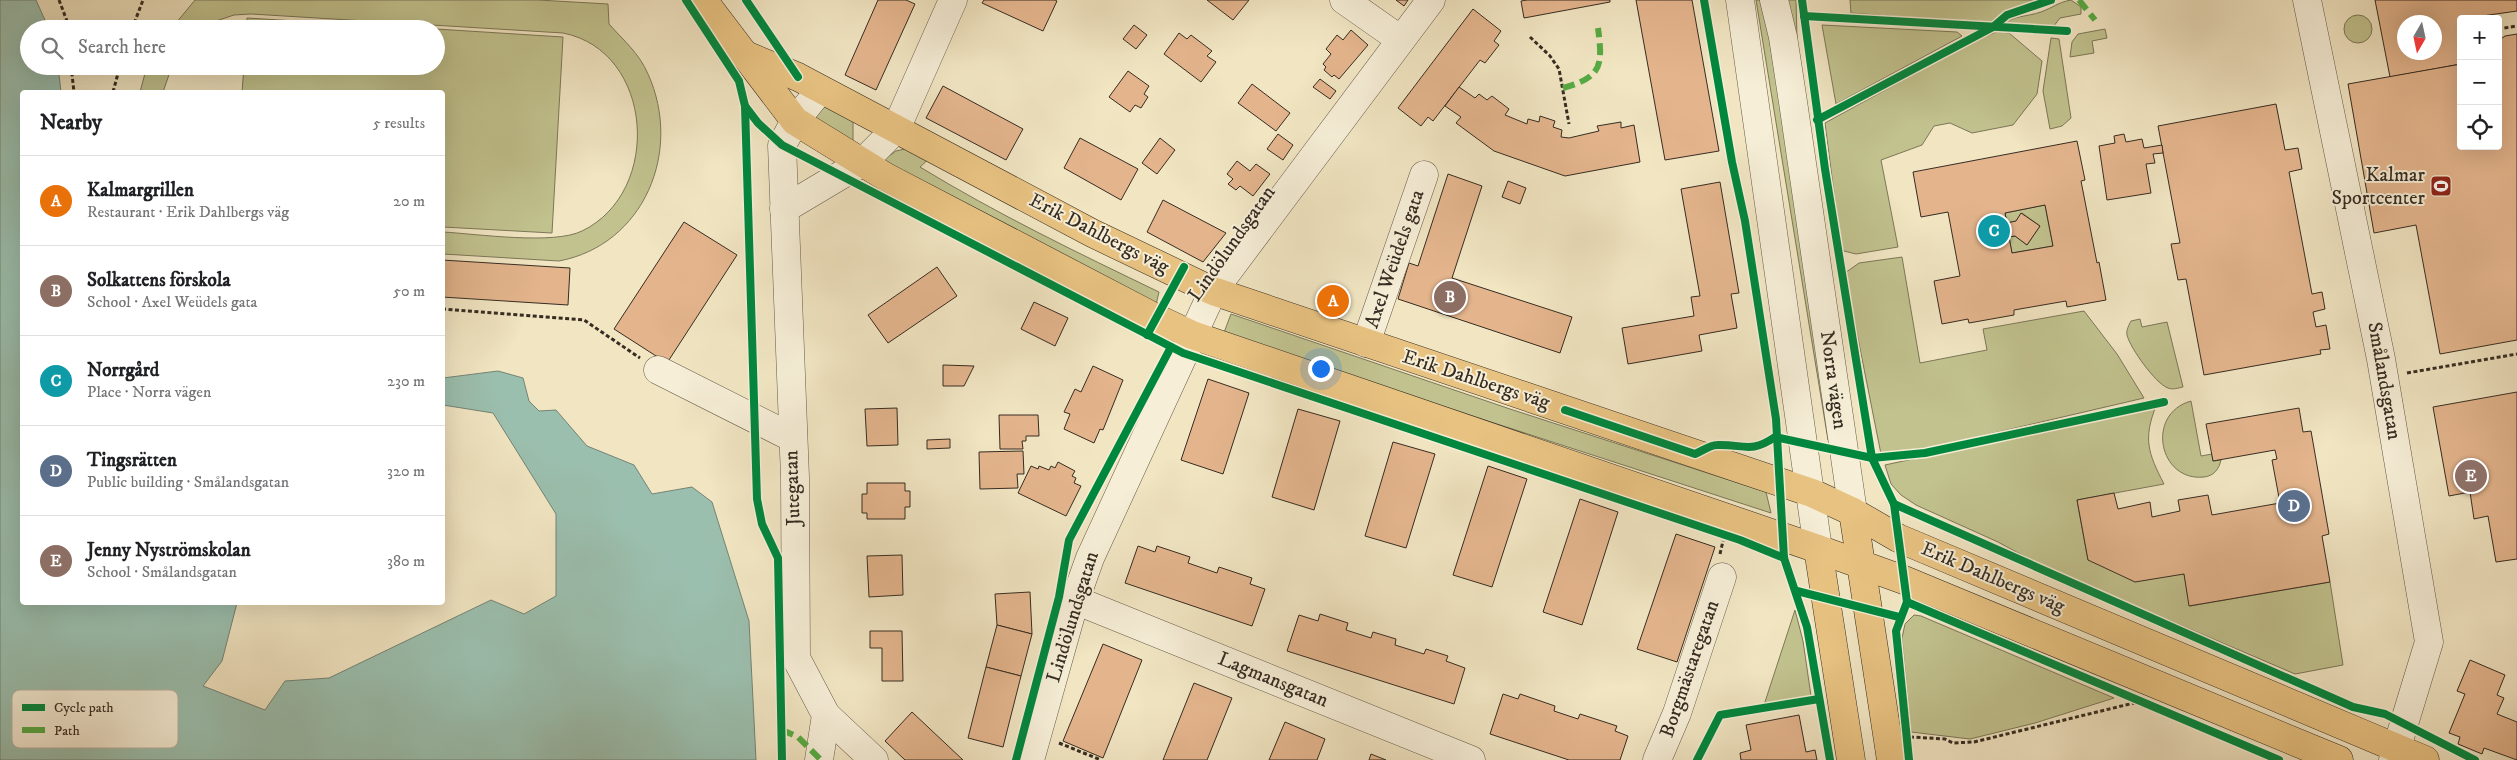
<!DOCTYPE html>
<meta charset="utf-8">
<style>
:root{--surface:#fff;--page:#f6f6f6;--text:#202124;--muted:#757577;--line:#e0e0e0;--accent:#8f2418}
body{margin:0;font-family:"IM FELL DW Pica",serif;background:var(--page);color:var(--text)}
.controls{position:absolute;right:15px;top:15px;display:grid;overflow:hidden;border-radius:5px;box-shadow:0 5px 20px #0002}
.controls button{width:45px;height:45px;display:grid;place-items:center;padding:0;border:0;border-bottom:1px solid var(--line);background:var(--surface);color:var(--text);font:25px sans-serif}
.compass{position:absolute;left:2397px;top:15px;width:45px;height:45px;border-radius:50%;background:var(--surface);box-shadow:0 5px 20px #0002;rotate:189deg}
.you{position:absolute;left:1320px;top:368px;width:18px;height:18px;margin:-12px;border:4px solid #fff;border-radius:50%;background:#1a73e8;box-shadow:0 0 0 8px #1a73e833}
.badge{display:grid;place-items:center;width:32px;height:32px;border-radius:50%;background:var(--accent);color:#fff;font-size:16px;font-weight:700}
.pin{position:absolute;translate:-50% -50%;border:2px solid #fff;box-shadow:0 1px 5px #0006}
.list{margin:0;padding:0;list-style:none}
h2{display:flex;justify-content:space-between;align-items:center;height:65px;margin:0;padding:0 20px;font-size:21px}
h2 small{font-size:16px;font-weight:400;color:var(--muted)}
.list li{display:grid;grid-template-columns:32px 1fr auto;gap:15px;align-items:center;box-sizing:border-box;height:90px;padding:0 20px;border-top:1px solid var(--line)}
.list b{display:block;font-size:19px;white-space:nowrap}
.list p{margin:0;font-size:16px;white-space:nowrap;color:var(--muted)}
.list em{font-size:16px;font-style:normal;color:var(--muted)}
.icon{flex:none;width:28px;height:28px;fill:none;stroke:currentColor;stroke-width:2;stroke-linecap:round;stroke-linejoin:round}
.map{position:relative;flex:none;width:2517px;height:760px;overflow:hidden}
.search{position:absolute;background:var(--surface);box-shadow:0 5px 20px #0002;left:20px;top:20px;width:425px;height:55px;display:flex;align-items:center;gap:12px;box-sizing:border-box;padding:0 18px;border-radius:28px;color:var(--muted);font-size:19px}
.panel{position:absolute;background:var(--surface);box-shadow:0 5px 20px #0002;left:20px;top:90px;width:425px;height:515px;border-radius:5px}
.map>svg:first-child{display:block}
.green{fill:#c1c28e;stroke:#7c7758}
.water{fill:#9bbfae;stroke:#738476}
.building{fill:#e4b58d;stroke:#362c22;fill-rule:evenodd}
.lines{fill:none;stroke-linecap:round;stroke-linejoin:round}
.minor-casing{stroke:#655a4a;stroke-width:29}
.major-casing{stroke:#362c22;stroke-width:29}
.path{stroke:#362c22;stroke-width:3;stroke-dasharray:4 2.5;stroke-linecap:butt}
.minor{stroke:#f6eed7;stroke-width:28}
.major{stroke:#e8c281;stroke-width:28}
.quiet{stroke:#55ab43;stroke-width:6;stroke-dasharray:12 6;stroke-linecap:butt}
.cycleway-casing{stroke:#f6eed7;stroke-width:11}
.cycleway{stroke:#00873e;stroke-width:8}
.labels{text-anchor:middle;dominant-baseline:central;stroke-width:4;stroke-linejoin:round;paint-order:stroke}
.poi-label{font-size:20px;fill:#362c22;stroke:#f6eed7;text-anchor:end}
.street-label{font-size:20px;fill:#362c22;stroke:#f6eed7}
.key{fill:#f6eed7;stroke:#bcb4a1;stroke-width:1}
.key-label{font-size:14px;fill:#362c22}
</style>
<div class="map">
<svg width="2517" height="760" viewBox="0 0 2517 760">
<rect width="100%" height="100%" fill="#f1e5c2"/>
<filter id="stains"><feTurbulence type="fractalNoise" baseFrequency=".004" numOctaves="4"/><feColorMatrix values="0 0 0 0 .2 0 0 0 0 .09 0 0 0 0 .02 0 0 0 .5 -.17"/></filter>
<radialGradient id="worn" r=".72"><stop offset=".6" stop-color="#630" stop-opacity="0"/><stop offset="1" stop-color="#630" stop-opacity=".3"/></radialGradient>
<!-- green -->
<g class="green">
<path d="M195,0H538L608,4L609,24C624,41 639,53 648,74C683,151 644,245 559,261L443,254V232C477,234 554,245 582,231C663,192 654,51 563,33L251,14L234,15L213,22L202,29H171Z"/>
<polygon points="1756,0 1763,0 1835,441 1828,440"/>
<polygon points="1782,0 1796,0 1797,39"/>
<polygon points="1850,0 2045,0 2006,11 1988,24 1851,13"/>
<path d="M2071,0L2081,7V14L2060,18L2053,27L2000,25C2016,15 2026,17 2041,12C2052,8 2059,2 2071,0Z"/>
<circle cx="2358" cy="29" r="14"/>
<polygon points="247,18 429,29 246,29"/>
<polygon points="1822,25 1957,32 1962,36 1836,104"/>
<polygon points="436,29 563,37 552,233 443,227 442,92 242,92 244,66 436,66"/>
<polygon points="2105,29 2107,38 2092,41 2094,53 2070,57 2072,42 2078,34"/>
<polygon points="1996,32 2009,33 2042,61 2037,94 2013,125 1972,133 1950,123 1934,126 1922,145 1881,160 1898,247 1856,254 1844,251 1841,247 1825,123 1976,40"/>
<polygon points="2051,38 2059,39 2071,118 2062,126 2050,129 2043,91"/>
<polygon points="147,66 172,66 163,92 140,92"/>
<polygon points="827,103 853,121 853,152 803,120"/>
<path d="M914,147L932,156L920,167C997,214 1078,253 1159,292L1155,309L876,165L896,151Z"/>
<polygon points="2045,205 2053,246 2012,253 2009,237 2015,236 2027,245 2040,226 2022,213 2016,221 2007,223 2005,213"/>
<polygon points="1902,257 1920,363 1987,350 1983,329 2084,311 2117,354 2144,398 1934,447 1881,454 1845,273 1859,263"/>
<polygon points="1231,314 1510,409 1766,492 1771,513 1223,335"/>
<path d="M2140,319L2142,327L2167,322L2183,387C2178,388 2173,390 2168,388C2156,384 2130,348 2127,335C2126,330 2129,325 2131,321Z"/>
<path d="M2191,401L2201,456L2212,454L2213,461L2221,460C2219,469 2214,476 2204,477C2159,482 2145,414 2191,401Z"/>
<path d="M2156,406C2143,439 2148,453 2164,484L2077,500L2088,560L2184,574L2190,606L2330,582L2343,665L2295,674L2040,565L1998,542L1916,505L1901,495L1891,484L1885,465Z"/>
<polygon points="1795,610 1803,641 1811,696 1764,705"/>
<polygon points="1914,615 1921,616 2114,698 2035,723 1970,739 1911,732 1902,638 1905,624"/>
</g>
<!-- water -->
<polygon class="water" points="0,0 36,0 49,29 29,29 29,66 58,66 61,92 22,92 22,602 237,603 222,661 203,686 265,710 285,681 329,678 491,600 524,614 556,596 556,514 493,413 443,405 443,378 498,371 523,378 529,401 539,411 556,410 587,446 634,465 652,494 692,487 712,502 749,621 756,760 0,760"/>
<!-- building -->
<g class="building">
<polygon points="878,0 906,0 915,4 876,90 845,75"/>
<polygon points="984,0 1055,0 1057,1 1043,31 982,3"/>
<polygon points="1207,0 1249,0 1233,20"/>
<polygon points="1396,0 1408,0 1404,6"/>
<polygon points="1527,0 1610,0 1610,2 1524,18 1521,1"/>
<polygon points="1636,0 1692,0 1719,151 1665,160"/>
<path d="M2375,0H2517V11L2461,19V64L2390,77ZM2404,22H2434V52H2404Z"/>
<polygon points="1473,9 1501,31 1494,41 1499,45 1485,63 1480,60 1433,121 1428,117 1421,126 1398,108"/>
<polygon points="1134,25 1147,35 1136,49 1123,39"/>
<polygon points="1351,30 1368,45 1339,79 1334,75 1332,77 1324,70 1326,67 1323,64 1331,54 1326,49 1337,35 1343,40"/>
<polygon points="1179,33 1187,39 1191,35 1212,51 1207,56 1216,62 1201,82 1164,54"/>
<polygon points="2517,34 2517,340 2440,354 2416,225 2374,233 2348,84 2461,64 2461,146 2498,146 2498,41 2505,36"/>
<polygon points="1128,71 1149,86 1144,94 1148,97 1141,108 1135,105 1130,112 1109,97"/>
<polygon points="1320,79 1336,91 1330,99 1313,87"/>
<polygon points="1252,84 1290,113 1276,131 1238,103"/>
<polygon points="943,86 1023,129 1006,160 926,118"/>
<polygon points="1459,87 1475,98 1479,94 1487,100 1492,96 1509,109 1505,115 1527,124 1528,119 1539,122 1540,116 1555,121 1553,127 1562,130 1561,137 1569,138 1599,131 1597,126 1621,122 1621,128 1634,125 1640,162 1565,176 1494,151 1456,123 1461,117 1445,106"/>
<polygon points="2276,104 2285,150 2298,148 2302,169 2289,172 2312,294 2322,292 2325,309 2313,312 2316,327 2326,325 2330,349 2320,350 2321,354 2204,375 2186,279 2178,280 2171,244 2180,243 2158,126"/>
<polygon points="1278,134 1293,145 1283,160 1267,149"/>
<polygon points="2124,134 2126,142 2142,139 2144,148 2162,145 2163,153 2153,154 2155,163 2146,164 2151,193 2107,200 2099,146 2115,143 2114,136"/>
<polygon points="1080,138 1138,169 1121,200 1064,168"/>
<polygon points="1160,138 1175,150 1157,174 1142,163"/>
<path d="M2077,141L2085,180L2081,181L2097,263L2099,262L2106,300L2067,307L2066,301L2014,310V315L1969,323L1968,319L1942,324L1934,281L1960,276L1948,212L1921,217L1913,172ZM2045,205L2053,246L2012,253L2009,237L2015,236L2027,245L2040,226L2021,213L2016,221L2007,223L2005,213Z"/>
<polygon points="1237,161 1250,171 1256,164 1270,174 1253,196 1240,186 1236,190 1228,184 1233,179 1227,174"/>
<polygon points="1448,174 1482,186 1452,278 1572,317 1560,353 1398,299 1409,263 1418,266"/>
<polygon points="1508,181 1526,188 1520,204 1502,197"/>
<polygon points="1720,182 1739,293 1731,294 1737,328 1699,335 1702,351 1628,364 1622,328 1694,316 1691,297 1700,296 1681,189"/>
<polygon points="1163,200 1226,233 1203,262 1147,232"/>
<polygon points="684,222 737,255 667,363 614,329"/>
<polygon points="442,260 570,268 568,305 442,297"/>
<polygon points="937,267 957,296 888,343 868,315"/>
<polygon points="1321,290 1349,298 1345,313 1316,304"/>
<polygon points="1034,302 1068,318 1055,346 1021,329"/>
<polygon points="943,365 974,366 964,386 943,386"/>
<polygon points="1093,366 1123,380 1103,430 1100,429 1094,443 1064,429 1070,414 1064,412 1075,389 1081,392"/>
<polygon points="1208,379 1249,393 1223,474 1181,460"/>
<polygon points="2517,392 2517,559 2496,562 2488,516 2474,519 2470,492 2449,496 2433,407"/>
<polygon points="897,408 898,445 867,446 865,409"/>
<polygon points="2299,408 2303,432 2311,431 2329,534 2322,536 2330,582 2189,606 2184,574 2135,582 2088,560 2077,500 2114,493 2118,509 2150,502 2152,517 2180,511 2178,500 2208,495 2212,515 2280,503 2272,460 2277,459 2275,450 2213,461 2206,424"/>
<polygon points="1298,409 1340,421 1314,510 1272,497"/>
<polygon points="999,415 1038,415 1039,436 1026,436 1026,441 1022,441 1023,449 1000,449"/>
<polygon points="950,439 950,448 927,449 927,440"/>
<polygon points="1393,442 1435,454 1406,548 1365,536"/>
<polygon points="1023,451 1024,474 1017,474 1018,488 980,489 979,452"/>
<polygon points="1058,462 1075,471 1072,476 1076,478 1074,483 1081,486 1066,516 1018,493 1031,466 1038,469 1039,466 1049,470 1051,466 1055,468"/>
<polygon points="1488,466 1527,479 1492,587 1453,575"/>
<polygon points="867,483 905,483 905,491 910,491 910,507 905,507 905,519 867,519 867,513 862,513 862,494 867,494"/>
<polygon points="1580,499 1618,512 1582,625 1543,612"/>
<polygon points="1676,534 1715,547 1677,662 1637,649"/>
<polygon points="1138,546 1155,552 1157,546 1190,557 1188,563 1217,573 1219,567 1252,578 1250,584 1265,589 1252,626 1125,583"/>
<polygon points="902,555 903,595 869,597 867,556"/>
<polygon points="1030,592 1032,634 997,625 995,594"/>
<polygon points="1320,614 1348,623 1346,630 1371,638 1373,632 1396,639 1395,645 1424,654 1426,649 1448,656 1446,661 1465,668 1454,704 1287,651 1299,615 1318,621"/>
<polygon points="997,625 1032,634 1021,676 986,667"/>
<polygon points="870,631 902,631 903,681 882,681 882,648 870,648"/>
<polygon points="1103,644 1142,660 1103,758 1063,741"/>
<polygon points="2470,660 2505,675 2497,695 2504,698 2497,714 2517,722 2517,760 2484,748 2482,754 2458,744 2460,737 2449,733 2465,694 2457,691"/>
<polygon points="986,667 1021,676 1003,747 968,738"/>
<polygon points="1194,683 1232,698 1207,760 1163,760"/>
<polygon points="1503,694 1518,699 1520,694 1555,706 1554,711 1578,719 1580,714 1617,726 1615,731 1628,736 1620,760 1569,760 1490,734"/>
<polygon points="912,712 963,760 905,760 885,741"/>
<polygon points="1799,715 1806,752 1815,750 1817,760 1741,760 1740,753 1751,750 1746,725"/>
<polygon points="1285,722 1325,739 1317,760 1269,760"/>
<polygon points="1371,754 1386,760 1369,760"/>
</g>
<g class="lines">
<!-- minor casing -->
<g class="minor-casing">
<g id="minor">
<polyline points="1344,0 1401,40"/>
<polyline points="1740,0 1818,549"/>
<polyline points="1774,0 1783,37 1793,102 1853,512"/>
<polyline points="2307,0 2381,359 2429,642 2393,760"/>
<polyline points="784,209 863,162 896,129 953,0"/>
<polyline points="1366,343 1424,175"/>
<polyline points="658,370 791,437"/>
<polyline points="1075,600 1471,760"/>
<polyline points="826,715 874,760"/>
<polyline points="819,760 826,715 796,658 795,477 782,145 795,121 820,90"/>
<polyline points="1030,760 1075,600 1090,558 1213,291 1431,0"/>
<polyline points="1657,760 1677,713 1722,577"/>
</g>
</g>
<!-- major casing -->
<g class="major-casing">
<g id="major">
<polyline points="703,0 795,121 886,177 1156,318 1192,335 1818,549 1904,580 2339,760"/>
<polyline points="743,54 798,77 1092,233 1213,291 1812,493 1853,512 1898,538 2425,760"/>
<polyline points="1853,512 1891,760"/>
<polyline points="1818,549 1851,760"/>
</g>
</g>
<!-- path -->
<g class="path">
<polyline points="59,0 70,29"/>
<polyline points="132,29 143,0"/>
<polyline points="2498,29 2517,26"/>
<polyline points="1530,37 1550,56 1559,69 1569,124"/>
<polyline points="71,66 74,92"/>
<polyline points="113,92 120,66"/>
<polyline points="442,309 584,320 640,358"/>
<polyline points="2407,373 2517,354"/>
<polyline points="1720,554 1723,541"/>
<polyline points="1910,737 1945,739 1953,743 1974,742 2138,702"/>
<polyline points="1059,743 1101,760"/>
</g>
<!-- minor -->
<use href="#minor" class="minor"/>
<!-- major -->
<use href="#major" class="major"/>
<!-- quiet -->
<g class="quiet">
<polyline points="2079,0 2095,20"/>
<path d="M1563,88C1602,77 1603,66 1598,28"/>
<polyline points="782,730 798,737 821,760"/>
</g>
<!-- cycleway casing -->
<g class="cycleway-casing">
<g id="cycleway">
<polyline points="686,0 739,81 745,106 758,123 782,145 1183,353 1740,540 1784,558"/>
<polyline points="746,0 798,77"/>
<polyline points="1704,0 1732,162 1745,221 1776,419 1784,558 1807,627 1830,760"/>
<polyline points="1802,0 1825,169 1872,458 1894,504 1907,602 1896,631 1909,760"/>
<polyline points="1804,16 2067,31"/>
<polyline points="745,106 757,499 762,524 778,558 782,760"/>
<polyline points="1817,120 1993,27 2007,15 2051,0"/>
<polyline points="1147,335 1184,267"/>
<path d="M1565,410L1695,454C1702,451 1710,445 1717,445C1744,444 1750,454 1775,437L1872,458L1925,453L2164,402"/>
<polyline points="1894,504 2353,707 2385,714 2475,760"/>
<polyline points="1797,591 1899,617"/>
<polyline points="1907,602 2279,760"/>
<polyline points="1016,760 1059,597 1069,540 1171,347"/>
<polyline points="1697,760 1720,715 1819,699"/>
</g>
</g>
<!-- cycleway -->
<use href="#cycleway" class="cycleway"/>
</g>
<!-- icons -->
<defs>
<g id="stadium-square" transform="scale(1.125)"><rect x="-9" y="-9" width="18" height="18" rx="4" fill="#8f2418" stroke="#f6eed7"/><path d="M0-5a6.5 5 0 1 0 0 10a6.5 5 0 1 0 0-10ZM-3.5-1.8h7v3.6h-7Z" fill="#fff"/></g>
</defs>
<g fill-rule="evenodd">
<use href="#stadium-square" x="2441" y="186"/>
</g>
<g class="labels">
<!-- poi labels -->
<g class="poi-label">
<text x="2425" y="175">Kalmar<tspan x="2425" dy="23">Sportcenter</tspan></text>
</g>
<!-- street labels -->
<g class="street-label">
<text transform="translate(1099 234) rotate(27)">Erik Dahlbergs väg</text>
<text transform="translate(1232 244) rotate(-55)">Lindölundsgatan</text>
<text transform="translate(1395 259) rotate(-71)">Axel Weüdels gata</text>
<text transform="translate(1476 380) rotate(18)">Erik Dahlbergs väg</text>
<text transform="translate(1833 380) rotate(82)">Norra vägen</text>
<text transform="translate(2384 381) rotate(80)">Smålandsgatan</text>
<text transform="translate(793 488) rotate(-92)">Jutegatan</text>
<text transform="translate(1993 578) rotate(23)">Erik Dahlbergs väg</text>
<text transform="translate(1073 617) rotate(-73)">Lindölundsgatan</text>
<text transform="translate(1690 669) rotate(-71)">Borgmästaregatan</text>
<text transform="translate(1273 680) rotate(22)">Lagmansgatan</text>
</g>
</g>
<!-- legend -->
<rect x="12" y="690" width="166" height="58" rx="8" class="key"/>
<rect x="22" y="704" width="23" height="7" fill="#00873e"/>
<rect x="22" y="727" width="23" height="6" fill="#55ab43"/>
<g class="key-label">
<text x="54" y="712">Cycle path</text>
<text x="54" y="735">Path</text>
</g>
<rect width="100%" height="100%" filter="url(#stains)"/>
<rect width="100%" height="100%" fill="url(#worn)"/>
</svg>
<div class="controls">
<button>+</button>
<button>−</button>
<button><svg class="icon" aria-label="locate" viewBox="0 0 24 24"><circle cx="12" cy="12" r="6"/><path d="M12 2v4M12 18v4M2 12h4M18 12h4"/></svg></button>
</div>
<svg class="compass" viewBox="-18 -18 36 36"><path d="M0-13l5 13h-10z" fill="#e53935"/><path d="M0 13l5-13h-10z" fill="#757577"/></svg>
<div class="you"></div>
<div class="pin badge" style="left:1333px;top:301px;background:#e8710a">A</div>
<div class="pin badge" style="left:1450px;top:297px;background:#8d6e63">B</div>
<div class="pin badge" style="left:1994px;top:231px;background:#0f9aa8">C</div>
<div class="pin badge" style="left:2294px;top:506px;background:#5c6f8a">D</div>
<div class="pin badge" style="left:2471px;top:476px;background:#8d6e63">E</div>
<div class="search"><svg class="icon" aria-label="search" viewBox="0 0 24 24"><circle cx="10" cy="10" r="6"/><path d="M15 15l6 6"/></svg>Search here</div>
<section class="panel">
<h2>Nearby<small>5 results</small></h2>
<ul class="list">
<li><span class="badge" style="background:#e8710a">A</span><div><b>Kalmargrillen</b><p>Restaurant · Erik Dahlbergs väg</p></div><em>20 m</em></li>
<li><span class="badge" style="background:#8d6e63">B</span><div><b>Solkattens förskola</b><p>School · Axel Weüdels gata</p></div><em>50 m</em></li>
<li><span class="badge" style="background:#0f9aa8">C</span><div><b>Norrgård</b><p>Place · Norra vägen</p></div><em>230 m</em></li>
<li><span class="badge" style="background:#5c6f8a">D</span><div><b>Tingsrätten</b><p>Public building · Smålandsgatan</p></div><em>320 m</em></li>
<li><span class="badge" style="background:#8d6e63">E</span><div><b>Jenny Nyströmskolan</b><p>School · Smålandsgatan</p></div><em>380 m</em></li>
</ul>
</section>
</div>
